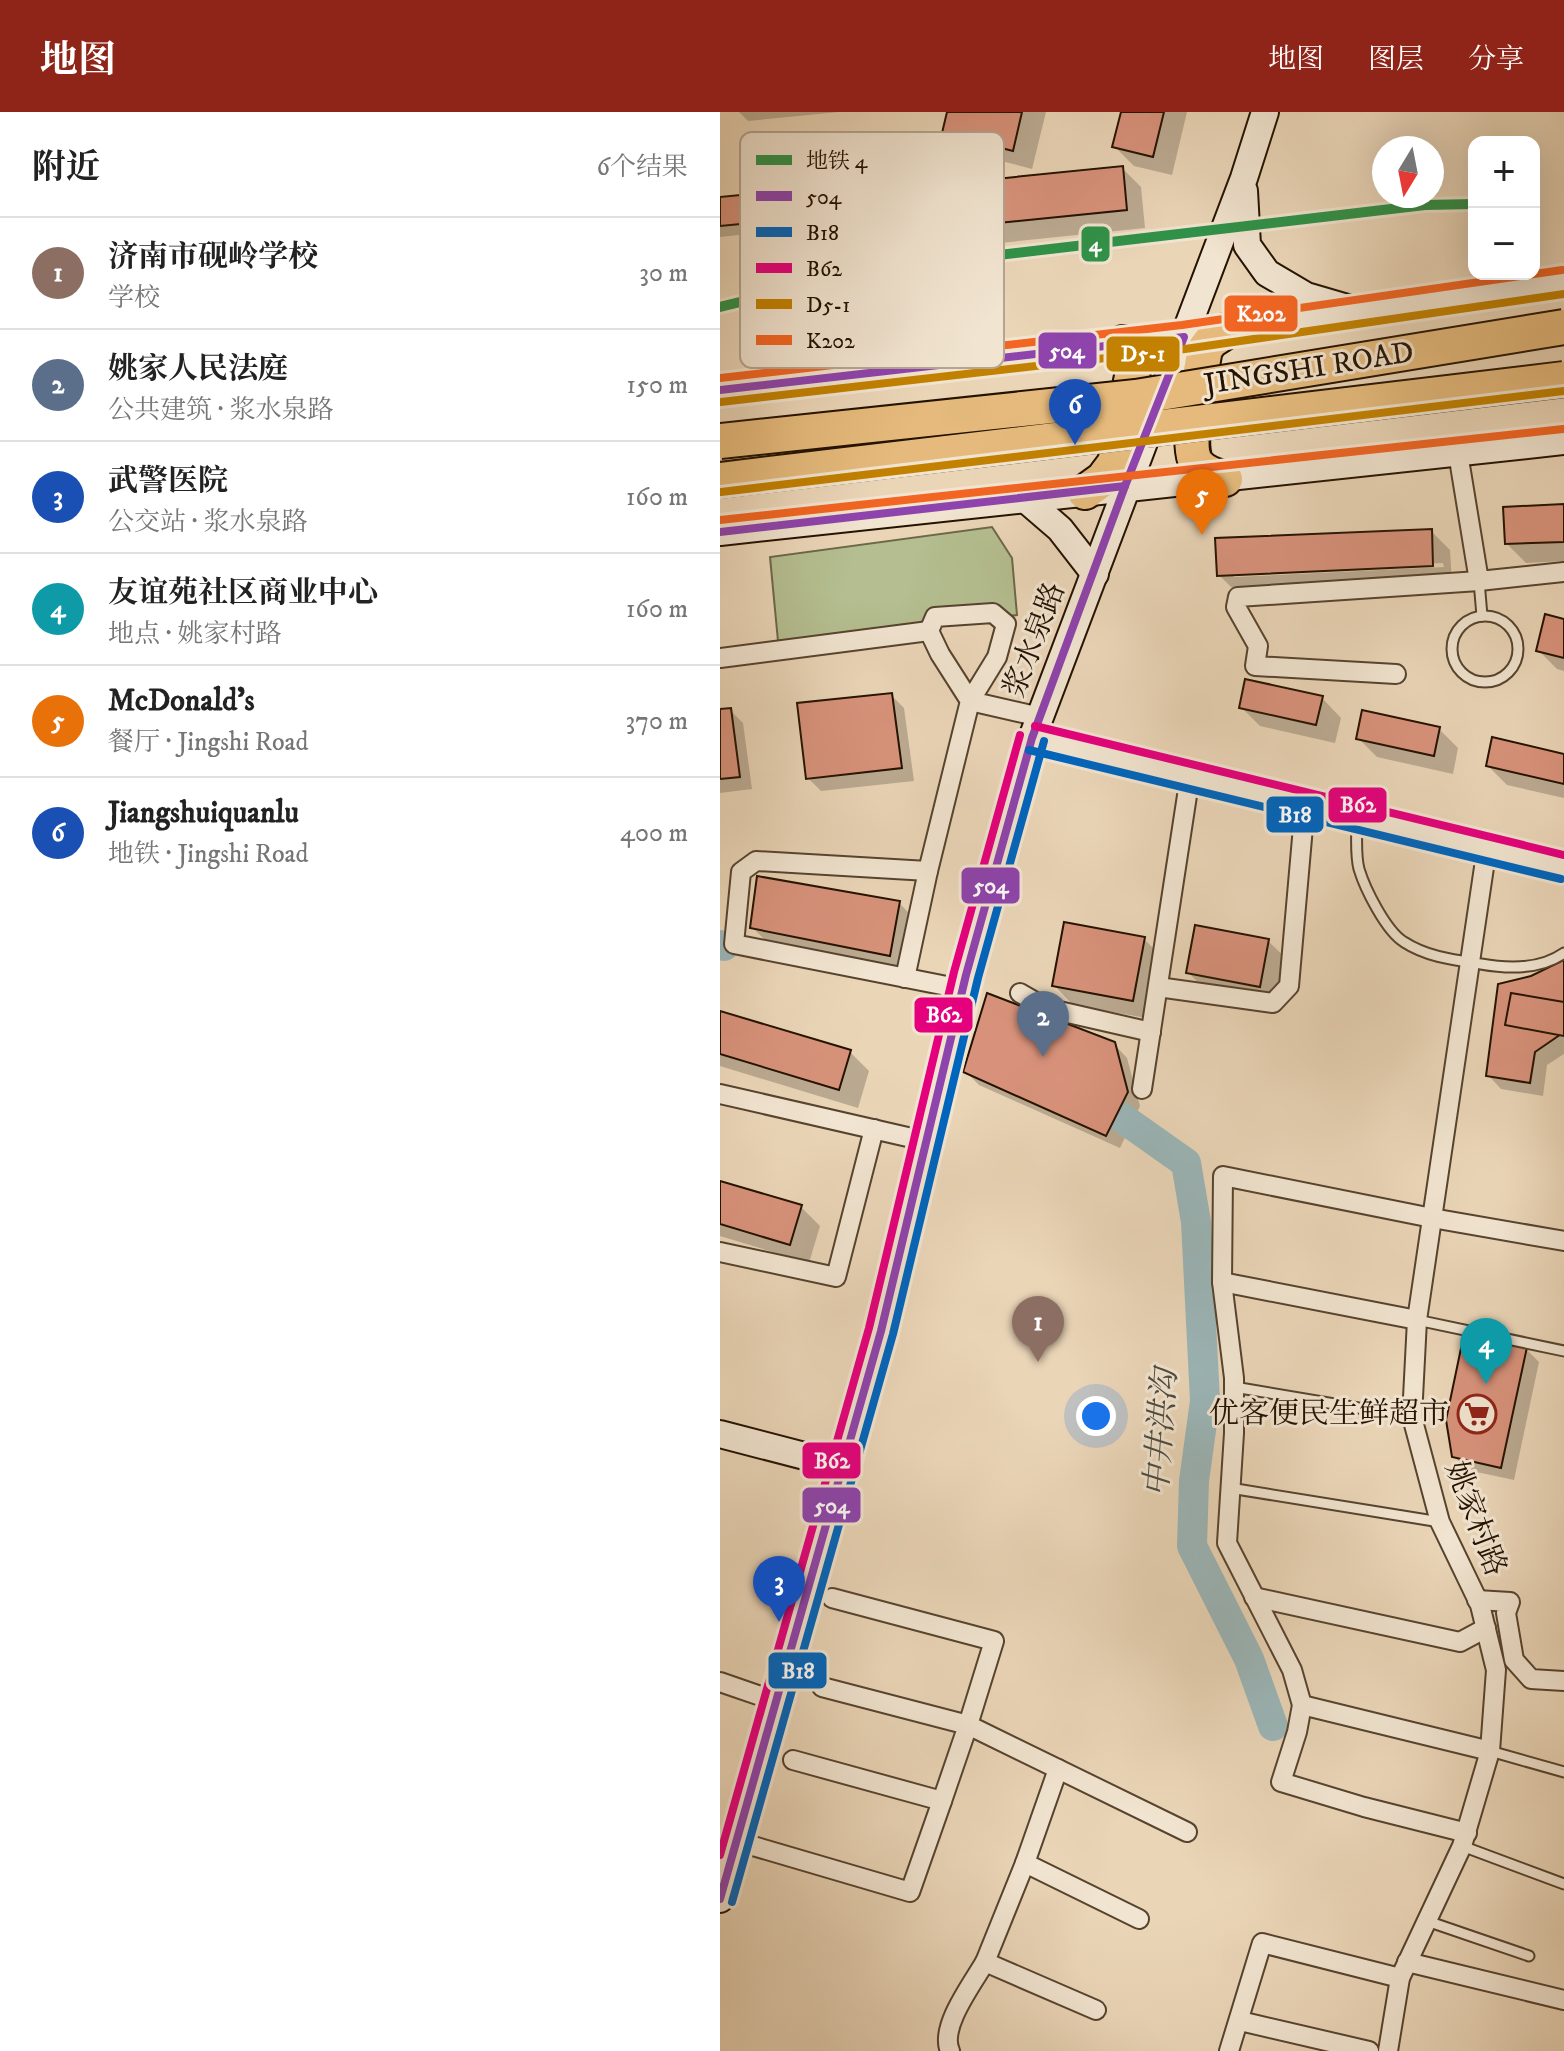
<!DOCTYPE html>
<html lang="zh">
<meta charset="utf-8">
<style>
:root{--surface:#fff;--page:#f2f2f2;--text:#222;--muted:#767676;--line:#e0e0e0;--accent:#8f2418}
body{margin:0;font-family:"IM FELL DW Pica","Noto Serif SC",serif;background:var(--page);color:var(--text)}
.controls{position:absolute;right:24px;top:24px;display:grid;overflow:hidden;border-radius:16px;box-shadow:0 8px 32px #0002}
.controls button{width:72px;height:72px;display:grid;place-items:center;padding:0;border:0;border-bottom:2px solid var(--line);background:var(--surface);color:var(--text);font:40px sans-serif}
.compass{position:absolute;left:652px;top:24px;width:72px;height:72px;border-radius:50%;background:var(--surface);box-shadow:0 8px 32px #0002;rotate:190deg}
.you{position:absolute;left:376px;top:1304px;width:28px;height:28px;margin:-20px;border:6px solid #fff;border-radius:50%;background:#1a73e8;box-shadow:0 0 0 12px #1a73e833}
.badge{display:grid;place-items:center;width:52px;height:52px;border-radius:50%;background:var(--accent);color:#fff;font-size:26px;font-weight:700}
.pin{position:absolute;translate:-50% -66px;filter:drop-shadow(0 2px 4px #0008)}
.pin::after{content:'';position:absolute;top:42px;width:28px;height:24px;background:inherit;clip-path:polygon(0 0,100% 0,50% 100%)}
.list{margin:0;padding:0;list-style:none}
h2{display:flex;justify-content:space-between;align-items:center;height:104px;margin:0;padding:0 32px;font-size:34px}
h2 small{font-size:26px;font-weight:400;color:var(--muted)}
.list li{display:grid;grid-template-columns:52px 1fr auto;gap:24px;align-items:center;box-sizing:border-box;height:112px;padding:0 32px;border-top:2px solid var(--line)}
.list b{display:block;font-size:30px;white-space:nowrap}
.list p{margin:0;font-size:26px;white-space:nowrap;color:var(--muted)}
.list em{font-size:26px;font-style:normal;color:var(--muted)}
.map{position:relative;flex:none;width:844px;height:1939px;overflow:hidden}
header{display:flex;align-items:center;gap:48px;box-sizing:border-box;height:112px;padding:0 40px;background:var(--accent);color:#fff}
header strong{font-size:38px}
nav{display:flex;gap:44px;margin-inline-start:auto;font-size:28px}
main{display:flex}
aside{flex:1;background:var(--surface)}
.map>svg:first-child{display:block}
.green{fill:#b4be90;stroke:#6c6848;stroke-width:2}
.shadow{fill:#0003;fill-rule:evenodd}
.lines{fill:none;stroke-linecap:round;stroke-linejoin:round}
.river{stroke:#9bb6b8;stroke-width:30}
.building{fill:#d8927b;stroke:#241200;stroke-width:2}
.lane-casing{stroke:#56432e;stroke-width:13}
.street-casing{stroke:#56432e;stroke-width:22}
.secondary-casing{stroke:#241200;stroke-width:30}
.highway-casing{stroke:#241200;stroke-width:38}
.lane{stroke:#f1e4d0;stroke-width:9}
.street{stroke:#f1e4d0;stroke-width:18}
.secondary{stroke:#f1e4d0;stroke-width:26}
.highway{stroke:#e5ba7c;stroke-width:34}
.highway-bridge-casing{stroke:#241200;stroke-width:38;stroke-linecap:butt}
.highway-bridge{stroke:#e5ba7c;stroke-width:34}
.bus-1-casing{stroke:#f1e4d0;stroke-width:14}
.bus-2-casing{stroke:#f1e4d0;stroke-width:14}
.bus-3-casing{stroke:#f1e4d0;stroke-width:14}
.bus-4-casing{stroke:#f1e4d0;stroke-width:14}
.bus-5-casing{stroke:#f1e4d0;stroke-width:14}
.bus-1{stroke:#8e44ad;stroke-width:8}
.bus-2{stroke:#0065bd;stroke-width:8}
.bus-3{stroke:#e5007d;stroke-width:8}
.bus-4{stroke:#c28100;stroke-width:8}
.bus-5{stroke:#f26522;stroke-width:8}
.metro-1-casing{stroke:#f1e4d0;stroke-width:16}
.metro-1{stroke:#2f9248;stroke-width:10}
.labels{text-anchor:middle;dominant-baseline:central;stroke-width:6;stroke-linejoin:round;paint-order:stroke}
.street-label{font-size:30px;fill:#241200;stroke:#f1e4d0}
.poi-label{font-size:30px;fill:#241200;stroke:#f1e4d0;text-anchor:end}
.water-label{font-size:32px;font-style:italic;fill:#4e4b40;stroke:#f1e4d0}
.key{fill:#f1e4d0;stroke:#b4a592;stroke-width:2}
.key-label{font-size:22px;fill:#241200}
.line-badge{stroke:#f1e4d0;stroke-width:3}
.badge-label{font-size:22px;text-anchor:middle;font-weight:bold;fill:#fff}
</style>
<header>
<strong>地图</strong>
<nav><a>地图</a><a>图层</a><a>分享</a></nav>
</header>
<main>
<aside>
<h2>附近<small>6个结果</small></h2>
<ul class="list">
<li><span class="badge" style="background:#8d6e63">1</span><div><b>济南市砚岭学校</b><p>学校</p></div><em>30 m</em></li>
<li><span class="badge" style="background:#5c6f8a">2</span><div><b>姚家人民法庭</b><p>公共建筑 · 浆水泉路</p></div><em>150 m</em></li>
<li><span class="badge" style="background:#1a4fb4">3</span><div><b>武警医院</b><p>公交站 · 浆水泉路</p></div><em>160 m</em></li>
<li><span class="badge" style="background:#0f9aa8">4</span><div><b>友谊苑社区商业中心</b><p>地点 · 姚家村路</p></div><em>160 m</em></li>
<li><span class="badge" style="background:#e8710a">5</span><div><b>McDonald's</b><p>餐厅 · Jingshi Road</p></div><em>370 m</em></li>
<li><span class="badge" style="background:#1a4fb4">6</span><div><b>Jiangshuiquanlu</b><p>地铁 · Jingshi Road</p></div><em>400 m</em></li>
</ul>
</aside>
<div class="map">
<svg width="844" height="1939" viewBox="0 0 844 1939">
<rect width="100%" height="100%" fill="#ead5b7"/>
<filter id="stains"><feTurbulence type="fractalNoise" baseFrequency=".0025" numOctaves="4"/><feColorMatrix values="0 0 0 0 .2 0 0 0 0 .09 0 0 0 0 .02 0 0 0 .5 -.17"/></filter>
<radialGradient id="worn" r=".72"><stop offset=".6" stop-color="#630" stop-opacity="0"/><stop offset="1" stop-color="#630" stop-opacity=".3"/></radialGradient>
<!-- green -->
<polygon class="green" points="272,415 292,446 297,503 58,529 50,445"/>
<!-- shadow -->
<g class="shadow">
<polygon points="19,0 119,0 28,9"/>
<polygon points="229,0 326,0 312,57 243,39 224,20"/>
<polygon points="403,0 467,0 452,63 414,54 394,34"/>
<polygon points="402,56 421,75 425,116 222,137 202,118"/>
<polygon points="101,77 111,87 114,113 0,125 0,87"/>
<polygon points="844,394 844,449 806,451 787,432"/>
<path d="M711,419L730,438L732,472L518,482L499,463ZM723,451L724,455L514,465V461Z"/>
<polygon points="844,509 844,559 837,557 818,538"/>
<polygon points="171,583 184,596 194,669 101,679 88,666"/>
<polygon points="602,586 621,606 615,631 540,614 521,595"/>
<polygon points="10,598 23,611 32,677 0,681 0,599"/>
<polygon points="719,617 738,636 733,662 657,645 638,626"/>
<polygon points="844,644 844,686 787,673 768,654"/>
<polygon points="179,791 192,804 183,856 45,828 32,815"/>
<polygon points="424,827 443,846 432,907 353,893 334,873"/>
<polygon points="548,829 568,848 559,893 487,880 468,860"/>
<polygon points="844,850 844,942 827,953 823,984 781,977 768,963 812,866"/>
<polygon points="0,901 130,940 149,959 138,996 0,954"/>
<polygon points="394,932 407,946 420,994 400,1036 259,973 246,960"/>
<polygon points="0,1071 81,1095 100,1114 89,1151 0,1124"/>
<polygon points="806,1237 819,1250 794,1368 747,1358 734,1344"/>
</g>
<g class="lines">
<!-- river -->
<g class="river">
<polyline points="0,833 4,834"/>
<polyline points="398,1003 466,1051 476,1110 485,1289 474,1369 472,1434 529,1547 553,1614"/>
</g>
</g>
<!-- building -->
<g class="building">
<polygon points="227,0 302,0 293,39 222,21"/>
<polygon points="401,0 444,0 433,45 392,35"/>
<polygon points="403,54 407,98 200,119 196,75"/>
<polygon points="102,75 105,104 0,114 0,85"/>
<polygon points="844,392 844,430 785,432 783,395"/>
<polygon points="712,417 713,454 497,464 495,426"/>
<polygon points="825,502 844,507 844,546 816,539"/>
<polygon points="525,567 603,584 596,613 519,596"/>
<polygon points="172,581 182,656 86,667 77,591"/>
<polygon points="11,596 20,665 0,667 0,597"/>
<polygon points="642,598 720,615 714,644 636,627"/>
<polygon points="772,625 844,642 844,672 766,654"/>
<polygon points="37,764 180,789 170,844 30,816"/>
<polygon points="344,810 425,825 413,889 332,874"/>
<polygon points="475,813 549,827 540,875 466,861"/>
<polygon points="844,848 844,920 815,940 810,971 766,964 778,872 811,864"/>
<polygon points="267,881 395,930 408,980 386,1024 243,960"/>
<polygon points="791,881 844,890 844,924 785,913"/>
<polygon points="0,899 131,938 119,978 0,942"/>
<polygon points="0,1069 82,1093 70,1133 0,1112"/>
<polygon points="744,1222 807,1235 781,1356 732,1345 726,1308"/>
</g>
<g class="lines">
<!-- lane casing -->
<g class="lane-casing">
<g id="lane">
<polyline points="759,469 762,504"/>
<circle cx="765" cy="537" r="33"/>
<path d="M637,708C637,723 635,742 639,757C645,777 666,819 684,830C707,845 734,848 761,852C789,857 820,858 844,841"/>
<polyline points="697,1208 844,1239"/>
<polyline points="514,1275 692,1305"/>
<polyline points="510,1376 720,1410"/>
<polyline points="770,1639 844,1660"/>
<polyline points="742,1734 844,1772"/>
<polyline points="707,1809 809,1844"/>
</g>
</g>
<!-- street casing -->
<g class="street-casing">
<g id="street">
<polyline points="738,341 759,469 844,460"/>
<polyline points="0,546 209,519"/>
<polyline points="676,562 535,554 538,534 516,495 518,485 759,469"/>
<polyline points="185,866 208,759"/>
<polyline points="438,875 553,891 569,874 585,692"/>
<polyline points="242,877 14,832 21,760 36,749 208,759 250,589 220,542 209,519 215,505 273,501 286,512 277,545 250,589 320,605"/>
<polyline points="300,881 326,896 431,920"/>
<polyline points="422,977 470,664"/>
<polyline points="0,982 205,1029"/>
<polyline points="0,1140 116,1165 154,1017"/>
<polyline points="502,1170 503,1064 712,1106 844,1129"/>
<polyline points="697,1208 502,1170 514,1266 514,1321 507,1431 572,1558 582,1593 577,1620 561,1670 644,1695 747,1721"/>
<polyline points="534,1485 740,1530 766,1516"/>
<polyline points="112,1486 274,1529 248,1613 467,1720"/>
<polyline points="757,1488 790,1490 786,1501 794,1548 811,1567 844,1569"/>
<polyline points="0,1570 55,1589"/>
<polyline points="102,1575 248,1613 222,1689"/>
<polyline points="582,1593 770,1639"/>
<polyline points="338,1657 305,1751 419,1807"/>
<polyline points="16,1729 190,1780 222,1689 73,1648"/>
<polyline points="305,1751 265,1850 376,1898"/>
<polyline points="687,1850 844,1888"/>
<polyline points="520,1909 649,1939"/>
<path d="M230,1939C219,1915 253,1871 265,1850"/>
<polyline points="509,1939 542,1831 680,1866"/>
<polyline points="668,1939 680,1866 742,1734 770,1639 776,1558 760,1493 720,1410 692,1305 697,1208 767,735"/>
</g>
</g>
<!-- secondary casing -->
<g class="secondary-casing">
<g id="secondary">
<polyline points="524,79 527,133 547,161 586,184 627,196"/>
<polyline points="0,278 464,225 844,170"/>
<polyline points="303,385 340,417 375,462"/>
<path d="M0,420C281,388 563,361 844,329"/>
<polyline points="312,626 844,755"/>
<polyline points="0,1322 123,1354"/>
<polyline points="0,1787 161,1219 246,863 312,626 524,66 545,0"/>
</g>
</g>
<!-- highway casing -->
<g class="highway-casing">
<g id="highway">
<path d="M505,367C495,364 484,361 477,352C464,335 481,261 485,237L491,229L508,218"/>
<polyline points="365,380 383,367 395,351 414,254 415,242 403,231"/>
</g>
</g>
<!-- lane -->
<use href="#lane" class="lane"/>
<!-- street -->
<use href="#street" class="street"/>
<!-- secondary -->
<use href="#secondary" class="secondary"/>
<!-- highway -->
<use href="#highway" class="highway"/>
<!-- highway-bridge casing -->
<g class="highway-bridge-casing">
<g id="highway-bridge">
<polyline points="0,329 416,285 844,215"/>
<polyline points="0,368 844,267"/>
</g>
</g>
<!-- highway-bridge -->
<use href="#highway-bridge" class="highway-bridge"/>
<!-- bus-1 casing -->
<g class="bus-1-casing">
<g id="bus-1">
<polyline points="0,278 464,225 405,374 312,626 246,863 161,1219 0,1787"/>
<polyline points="0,420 405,374"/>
</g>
</g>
<!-- bus-2 casing -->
<g class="bus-2-casing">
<g id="bus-2">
<polyline points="309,638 841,767"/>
<polyline points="12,1790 173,1222 258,866 324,629"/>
</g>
</g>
<!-- bus-3 casing -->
<g class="bus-3-casing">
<g id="bus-3">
<polyline points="315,614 844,743"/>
<polyline points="0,1743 149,1216 234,860 300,623"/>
</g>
</g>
<!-- bus-4 casing -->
<g class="bus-4-casing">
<g id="bus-4">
<polyline points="1,290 465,237 844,182"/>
<polyline points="1,380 844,279"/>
</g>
</g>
<!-- bus-5 casing -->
<g class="bus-5-casing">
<g id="bus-5">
<polyline points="0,266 462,213 842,158"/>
<polyline points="0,408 843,317"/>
</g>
</g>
<!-- bus-1 -->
<use href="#bus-1" class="bus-1"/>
<!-- bus-2 -->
<use href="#bus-2" class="bus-2"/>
<!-- bus-3 -->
<use href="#bus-3" class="bus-3"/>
<!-- bus-4 -->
<use href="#bus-4" class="bus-4"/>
<!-- bus-5 -->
<use href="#bus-5" class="bus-5"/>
<!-- metro-1 casing -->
<g class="metro-1-casing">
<polyline id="metro-1" points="0,195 151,158 705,93 754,92"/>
</g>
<!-- metro-1 -->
<use href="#metro-1" class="metro-1"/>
</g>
<!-- icons -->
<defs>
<g id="supermarket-ring" transform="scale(2)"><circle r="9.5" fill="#f1e4d0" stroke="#8f2418" stroke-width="1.5"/><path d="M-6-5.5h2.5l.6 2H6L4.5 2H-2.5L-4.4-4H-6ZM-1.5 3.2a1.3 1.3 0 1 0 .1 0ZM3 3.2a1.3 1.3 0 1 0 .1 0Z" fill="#8f2418"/></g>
</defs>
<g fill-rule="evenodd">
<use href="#supermarket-ring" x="757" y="1302"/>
</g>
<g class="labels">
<!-- street labels -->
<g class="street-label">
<text transform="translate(589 257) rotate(-9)">JINGSHI ROAD</text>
<text transform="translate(315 528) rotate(-69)">浆水泉路</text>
<text transform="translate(755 1407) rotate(69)">姚家村路</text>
</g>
<!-- poi labels -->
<g class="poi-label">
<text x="729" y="1302">优客便民生鲜超市</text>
</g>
<!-- water labels -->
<g class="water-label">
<text transform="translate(442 1321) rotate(-86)">中井洪沟</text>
</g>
</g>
<!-- legend -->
<rect x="20" y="20" width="264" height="236" rx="12" class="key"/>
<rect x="36" y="43" width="36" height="10" fill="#2f9248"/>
<rect x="36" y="79" width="36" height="10" fill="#8e44ad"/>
<rect x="36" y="115" width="36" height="10" fill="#0065bd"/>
<rect x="36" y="151" width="36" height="10" fill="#e5007d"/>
<rect x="36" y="187" width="36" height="10" fill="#c28100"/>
<rect x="36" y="223" width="36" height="10" fill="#f26522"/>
<g class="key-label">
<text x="86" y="56">地铁 4</text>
<text x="86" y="92">504</text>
<text x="86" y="128">B18</text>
<text x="86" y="164">B62</text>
<text x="86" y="200">D5-1</text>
<text x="86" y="236">K202</text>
</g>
<g class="line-badge">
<rect x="360" y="113" width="31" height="38" rx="8" fill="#2f9248"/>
<rect x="503" y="182" width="76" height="39" rx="8" fill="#f26522"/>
<rect x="317" y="219" width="61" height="39" rx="8" fill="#8e44ad"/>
<rect x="385" y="223" width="76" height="38" rx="8" fill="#c28100"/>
<rect x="607" y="674" width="61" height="38" rx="8" fill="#e5007d"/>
<rect x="545" y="683" width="60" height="39" rx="8" fill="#0065bd"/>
<rect x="240" y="754" width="61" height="39" rx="8" fill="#8e44ad"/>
<rect x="193" y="884" width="61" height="38" rx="8" fill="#e5007d"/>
<rect x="81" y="1329" width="61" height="39" rx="8" fill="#e5007d"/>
<rect x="81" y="1374" width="61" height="38" rx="8" fill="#8e44ad"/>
<rect x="47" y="1539" width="61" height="39" rx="8" fill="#0065bd"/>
</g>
<g class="badge-label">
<text x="375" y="139">4</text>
<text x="541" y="209">K202</text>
<text x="347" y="246">504</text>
<text x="423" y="249">D5-1</text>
<text x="638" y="700">B62</text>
<text x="575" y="710">B18</text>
<text x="271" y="781">504</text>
<text x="224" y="910">B62</text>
<text x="112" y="1356">B62</text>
<text x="112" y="1401">504</text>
<text x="78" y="1566">B18</text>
</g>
<rect width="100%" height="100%" filter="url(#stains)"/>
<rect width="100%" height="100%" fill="url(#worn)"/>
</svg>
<div class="controls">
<button>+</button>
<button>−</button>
</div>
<svg class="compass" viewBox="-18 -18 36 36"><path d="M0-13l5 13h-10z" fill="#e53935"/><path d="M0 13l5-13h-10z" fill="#767676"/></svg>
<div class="you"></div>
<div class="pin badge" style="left:318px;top:1250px;background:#8d6e63">1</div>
<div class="pin badge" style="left:323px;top:945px;background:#5c6f8a">2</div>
<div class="pin badge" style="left:59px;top:1510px;background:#1a4fb4">3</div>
<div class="pin badge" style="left:766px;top:1272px;background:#0f9aa8">4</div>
<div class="pin badge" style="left:482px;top:423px;background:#e8710a">5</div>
<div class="pin badge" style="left:355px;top:333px;background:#1a4fb4">6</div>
</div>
</main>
